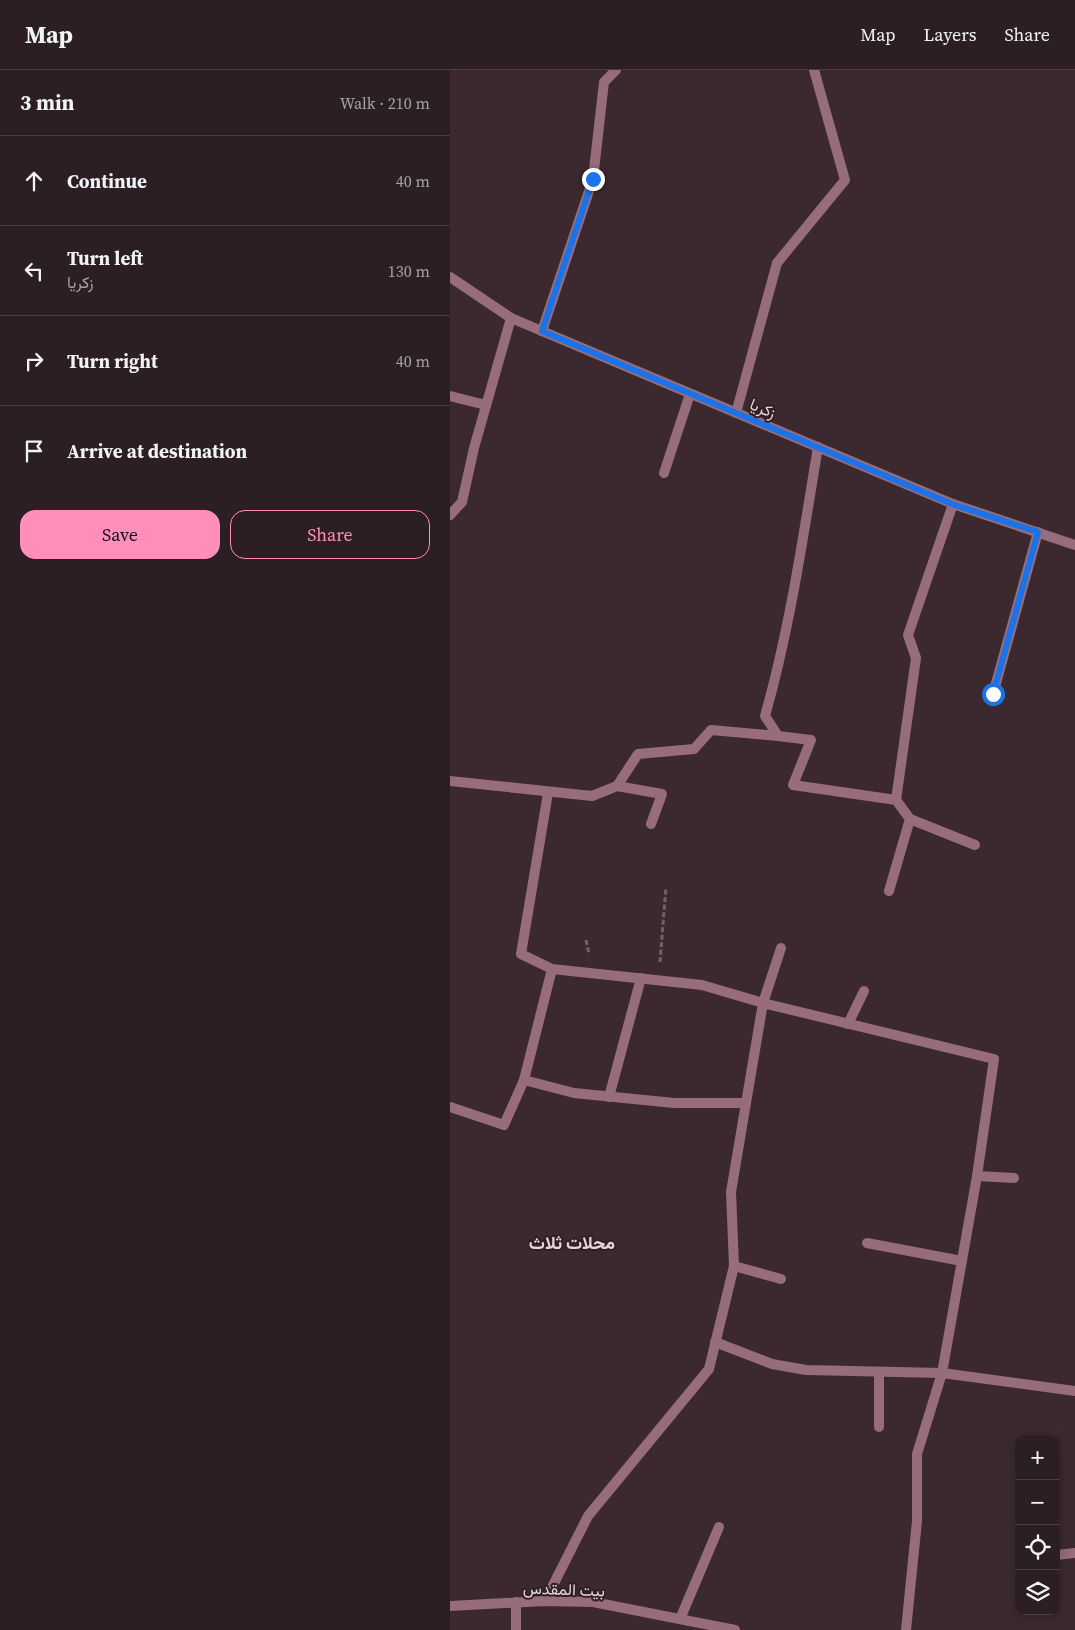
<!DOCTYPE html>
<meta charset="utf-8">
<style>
:root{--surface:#2c1f23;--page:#382c30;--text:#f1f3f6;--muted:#a6a2a6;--line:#483d41;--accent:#ff8eba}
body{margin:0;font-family:"Source Serif 4",Vazirmatn,serif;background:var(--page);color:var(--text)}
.controls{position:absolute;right:15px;bottom:15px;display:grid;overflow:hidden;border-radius:10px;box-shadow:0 2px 12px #0003}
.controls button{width:45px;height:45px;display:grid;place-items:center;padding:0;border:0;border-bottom:1px solid var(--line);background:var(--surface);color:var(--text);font:25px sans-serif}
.stop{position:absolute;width:15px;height:15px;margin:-11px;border:4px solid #1a73e8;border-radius:50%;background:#fff}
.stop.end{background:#1a73e8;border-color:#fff;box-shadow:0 1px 5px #0008}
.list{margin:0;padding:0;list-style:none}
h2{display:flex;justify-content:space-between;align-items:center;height:65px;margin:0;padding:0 20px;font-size:21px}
h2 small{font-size:16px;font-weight:400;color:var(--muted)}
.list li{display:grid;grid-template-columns:32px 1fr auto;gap:15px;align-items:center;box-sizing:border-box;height:90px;padding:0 20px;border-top:1px solid var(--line)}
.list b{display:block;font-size:19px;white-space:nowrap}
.list p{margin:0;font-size:16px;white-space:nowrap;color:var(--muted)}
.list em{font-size:16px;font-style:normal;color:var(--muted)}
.actions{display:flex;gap:10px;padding:15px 20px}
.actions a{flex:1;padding:11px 0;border:1px solid var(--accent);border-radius:15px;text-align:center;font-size:18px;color:var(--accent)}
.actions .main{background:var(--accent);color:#111}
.icon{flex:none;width:28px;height:28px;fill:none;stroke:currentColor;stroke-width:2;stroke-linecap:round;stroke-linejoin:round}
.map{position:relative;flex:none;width:625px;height:1560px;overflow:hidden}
header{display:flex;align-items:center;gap:30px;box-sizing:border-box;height:70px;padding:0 25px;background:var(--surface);border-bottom:1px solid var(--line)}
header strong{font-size:24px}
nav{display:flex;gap:28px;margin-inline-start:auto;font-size:18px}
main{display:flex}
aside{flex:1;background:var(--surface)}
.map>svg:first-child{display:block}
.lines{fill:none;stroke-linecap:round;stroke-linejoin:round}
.path{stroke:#716167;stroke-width:3;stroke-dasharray:5 2.5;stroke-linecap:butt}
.lane{stroke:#976c7b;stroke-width:10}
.street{stroke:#976c7b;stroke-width:10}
.route{stroke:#1a73e8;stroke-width:6}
.labels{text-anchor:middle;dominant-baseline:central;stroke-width:4;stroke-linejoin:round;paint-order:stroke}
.street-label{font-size:16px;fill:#e2d6da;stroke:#301f25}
.neighbourhood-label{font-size:18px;font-weight:bold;fill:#e2d6da;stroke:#301f25}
</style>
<header>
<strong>Map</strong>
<nav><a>Map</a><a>Layers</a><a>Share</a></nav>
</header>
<main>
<aside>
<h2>3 min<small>Walk · 210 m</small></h2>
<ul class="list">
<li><svg class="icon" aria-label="ahead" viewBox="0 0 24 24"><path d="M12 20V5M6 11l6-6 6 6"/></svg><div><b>Continue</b></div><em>40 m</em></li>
<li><svg class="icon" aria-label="left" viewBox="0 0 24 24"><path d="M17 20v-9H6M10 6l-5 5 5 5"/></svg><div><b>Turn left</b><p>زکریا</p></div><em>130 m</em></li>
<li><svg class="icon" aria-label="right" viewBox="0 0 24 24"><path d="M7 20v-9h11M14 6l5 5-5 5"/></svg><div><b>Turn right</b></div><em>40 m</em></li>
<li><svg class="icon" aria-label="arrive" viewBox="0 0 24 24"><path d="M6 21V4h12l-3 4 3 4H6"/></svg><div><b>Arrive at destination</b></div></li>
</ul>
<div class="actions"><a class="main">Save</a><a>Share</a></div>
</aside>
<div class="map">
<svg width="625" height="1560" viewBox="0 0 625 1560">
<rect width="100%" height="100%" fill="#3b292f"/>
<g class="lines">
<!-- path -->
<g class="path">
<polyline points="136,870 139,884"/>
<polyline points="210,892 216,817"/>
</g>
<!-- lane -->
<polyline class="lane" points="0,711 142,726 167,716 188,684 244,679 261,660 328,666"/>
<!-- street -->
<g class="street">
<polyline points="0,207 61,248 503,434 625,475"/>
<polyline points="92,261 143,109 154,12 166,0"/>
<polyline points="0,326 36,335"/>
<polyline points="286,343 327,193 395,110 364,0"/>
<path d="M368,377C353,467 340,558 315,646L328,666L361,670L343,715L446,730"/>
<polyline points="214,403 240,324"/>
<polyline points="0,445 12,432 24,378 61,248"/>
<polyline points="543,624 588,462"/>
<polyline points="167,716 212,724 201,754"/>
<polyline points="98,723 71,884 102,899 252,915 313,933 544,989 527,1106 492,1303 467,1384 467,1451 456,1560"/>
<polyline points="460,749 525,775"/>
<polyline points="439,821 460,749 446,730 466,588 458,565 503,434"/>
<polyline points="398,954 414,921"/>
<polyline points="74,1010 124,1023 224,1033 296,1033"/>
<polyline points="159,1027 191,908"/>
<polyline points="0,1037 54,1055 74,1010 102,899"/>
<polyline points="527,1106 564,1108"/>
<polyline points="417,1173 512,1191"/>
<polyline points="284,1196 331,1209"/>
<polyline points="265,1272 322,1294 356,1300 492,1303 625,1321"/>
<polyline points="429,1357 429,1302"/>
<polyline points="606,1485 625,1483"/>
<polyline points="95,1531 138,1446 259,1299 284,1196 281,1122 296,1033 313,933 331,878"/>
<polyline points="0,1536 95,1531 143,1532 285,1560"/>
<polyline points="230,1549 269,1457"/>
<polyline points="66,1560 66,1532"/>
</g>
</g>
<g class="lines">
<!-- route -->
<polyline class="route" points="143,109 92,261 502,434 588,462 543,624"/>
</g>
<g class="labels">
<!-- street labels -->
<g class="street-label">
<text transform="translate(313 338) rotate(23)">زکریا</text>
<text transform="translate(114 1519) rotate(2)">بیت المقدس</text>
</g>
<!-- neighbourhood labels -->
<g class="neighbourhood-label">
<text x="122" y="1172">محلات ثلاث</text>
</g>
</g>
</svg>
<div class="controls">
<button>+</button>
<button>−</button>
<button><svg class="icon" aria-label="locate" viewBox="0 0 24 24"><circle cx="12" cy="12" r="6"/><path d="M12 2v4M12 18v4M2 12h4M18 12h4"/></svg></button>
<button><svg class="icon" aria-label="layers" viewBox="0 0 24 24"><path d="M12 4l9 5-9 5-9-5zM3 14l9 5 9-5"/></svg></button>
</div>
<div class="stop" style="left:543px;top:624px"></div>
<div class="stop end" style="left:143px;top:109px"></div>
</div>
</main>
